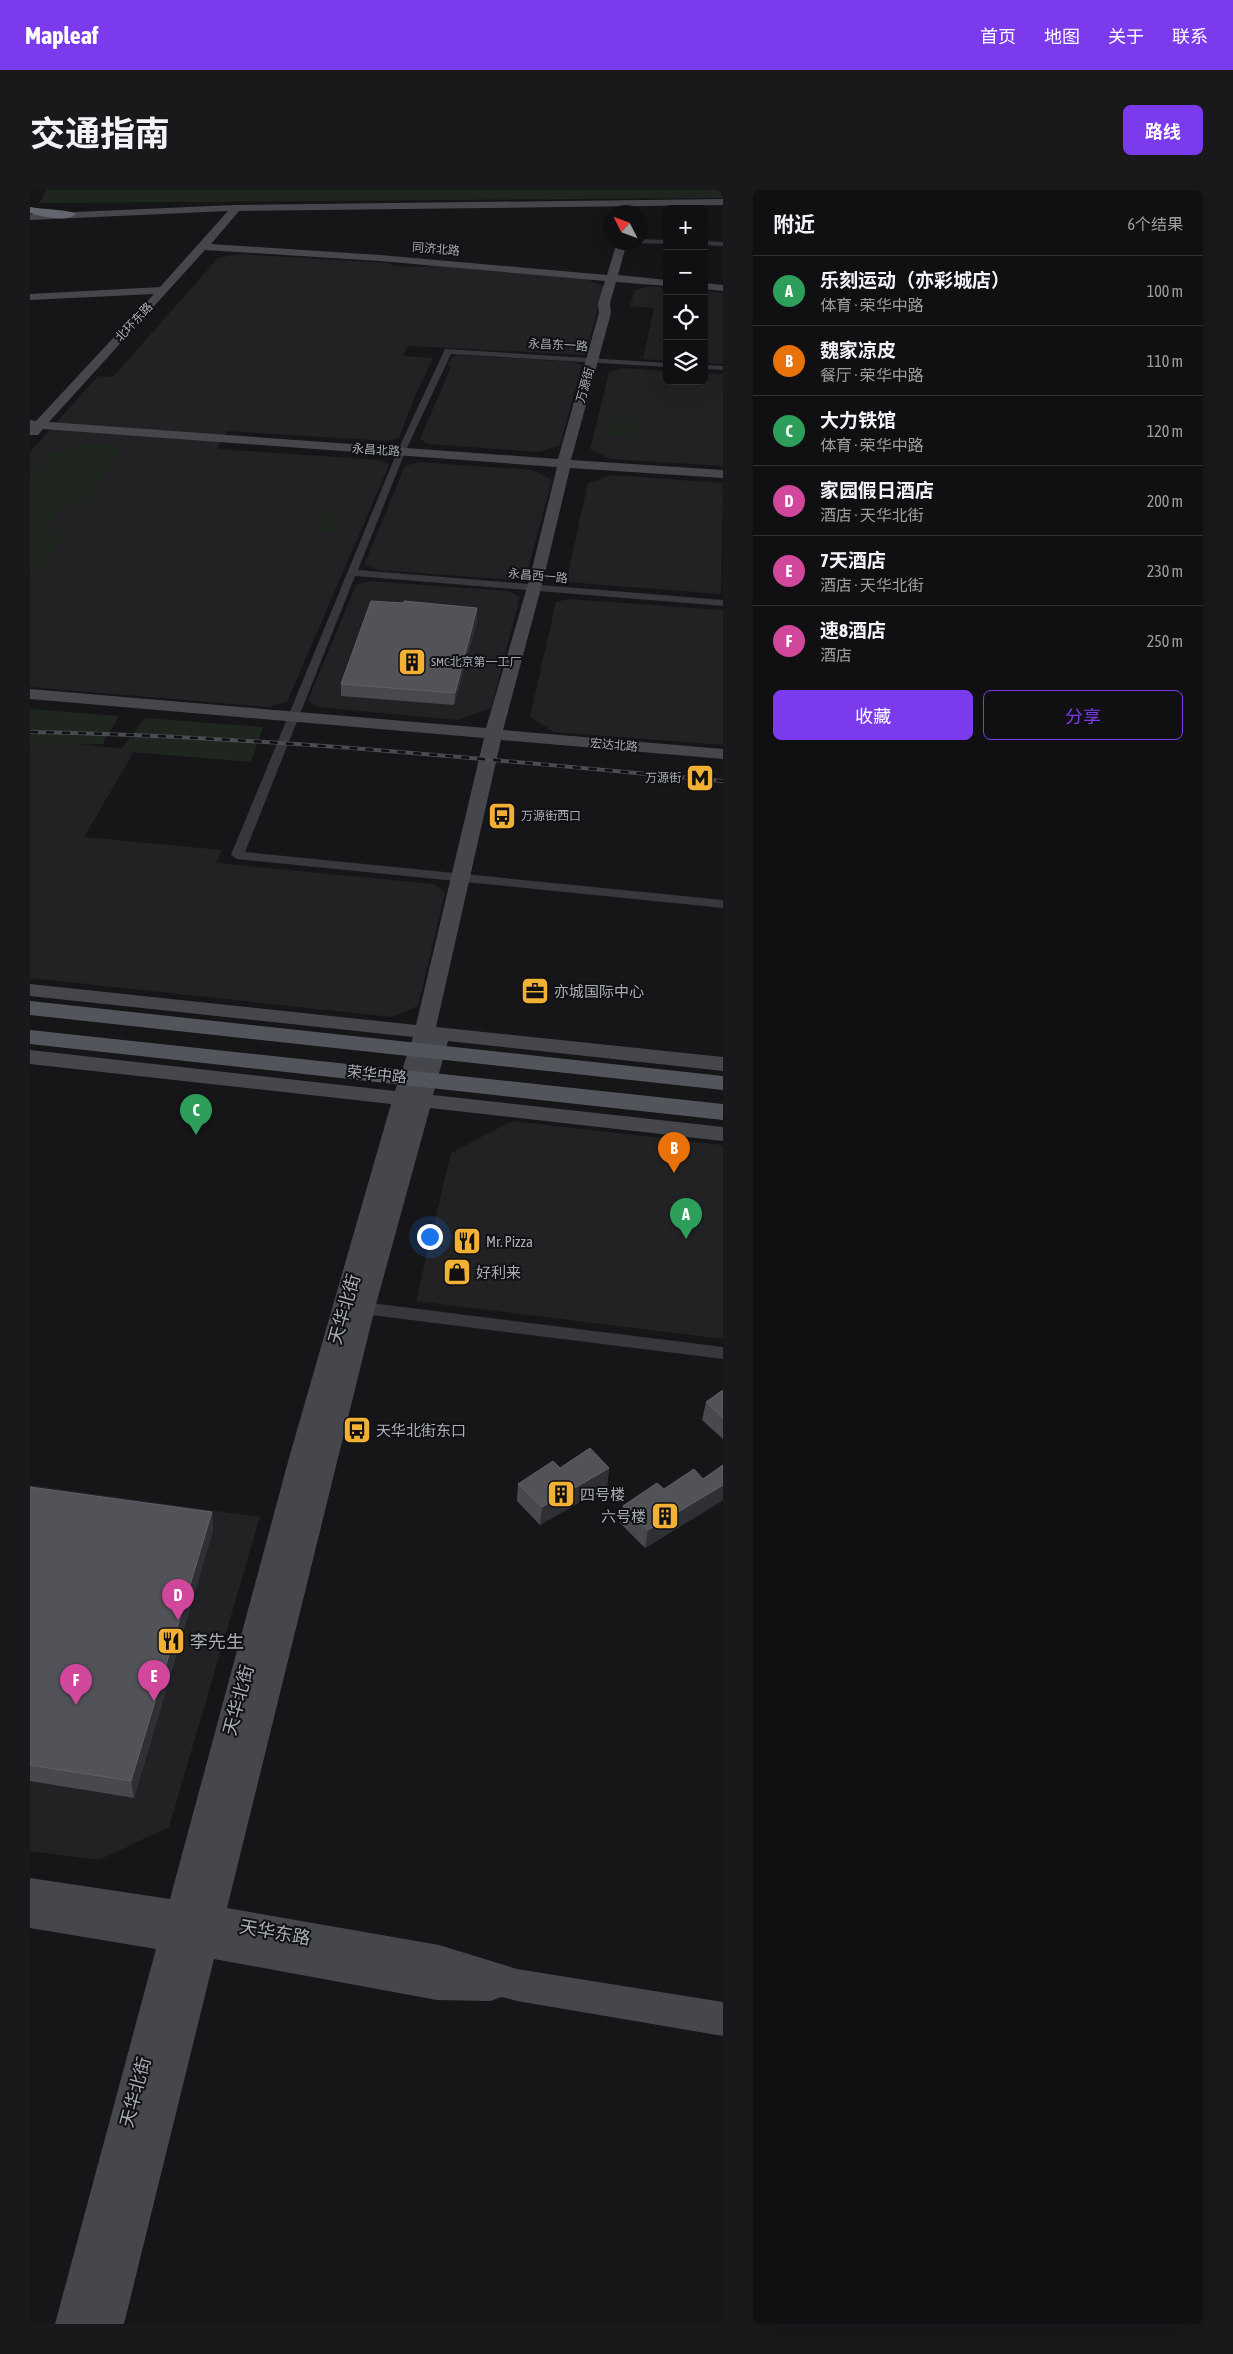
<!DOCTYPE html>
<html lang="zh">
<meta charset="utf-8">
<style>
:root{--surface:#101012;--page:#19191b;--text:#f1f3f6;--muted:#9c9d9f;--line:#303032;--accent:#7c3aed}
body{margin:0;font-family:"Asap Condensed","Noto Sans SC",sans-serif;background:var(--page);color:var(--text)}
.controls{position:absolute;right:15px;top:15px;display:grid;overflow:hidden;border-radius:8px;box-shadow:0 5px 20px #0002}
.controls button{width:45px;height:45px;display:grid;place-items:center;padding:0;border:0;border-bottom:1px solid var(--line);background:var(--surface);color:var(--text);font:25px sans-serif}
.compass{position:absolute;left:573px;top:15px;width:45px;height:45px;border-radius:50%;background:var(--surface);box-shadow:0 5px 20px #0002;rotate:312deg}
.you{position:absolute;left:399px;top:1046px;width:18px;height:18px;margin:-12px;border:4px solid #fff;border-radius:50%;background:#1a73e8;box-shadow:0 0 0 8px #1a73e833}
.badge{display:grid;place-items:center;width:32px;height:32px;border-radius:50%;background:var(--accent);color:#fff;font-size:16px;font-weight:700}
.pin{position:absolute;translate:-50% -41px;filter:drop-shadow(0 1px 2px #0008)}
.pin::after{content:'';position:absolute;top:26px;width:18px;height:15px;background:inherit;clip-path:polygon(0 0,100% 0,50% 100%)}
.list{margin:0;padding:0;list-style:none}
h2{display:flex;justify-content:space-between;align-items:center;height:65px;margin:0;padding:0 20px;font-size:21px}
h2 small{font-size:16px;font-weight:400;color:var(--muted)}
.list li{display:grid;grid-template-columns:32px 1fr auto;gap:15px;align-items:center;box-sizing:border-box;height:70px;padding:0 20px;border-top:1px solid var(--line)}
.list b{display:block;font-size:19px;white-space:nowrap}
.list p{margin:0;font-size:16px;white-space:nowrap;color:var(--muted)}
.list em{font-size:16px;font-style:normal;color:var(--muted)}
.actions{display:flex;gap:10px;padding:15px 20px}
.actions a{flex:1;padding:11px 0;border:1px solid var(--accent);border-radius:8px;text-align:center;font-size:18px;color:var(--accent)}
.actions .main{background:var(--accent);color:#fff}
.icon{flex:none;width:28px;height:28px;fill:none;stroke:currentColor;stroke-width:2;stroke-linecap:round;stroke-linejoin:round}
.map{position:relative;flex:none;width:693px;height:2134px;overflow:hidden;border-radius:8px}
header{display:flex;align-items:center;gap:30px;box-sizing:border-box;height:70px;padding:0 25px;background:var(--accent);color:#fff}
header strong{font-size:24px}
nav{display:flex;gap:28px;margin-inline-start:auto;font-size:18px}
.intro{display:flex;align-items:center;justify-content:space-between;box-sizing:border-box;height:120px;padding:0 30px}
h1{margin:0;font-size:35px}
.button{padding:12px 22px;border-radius:8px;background:var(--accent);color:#fff;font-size:18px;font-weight:700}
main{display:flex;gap:30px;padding:0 30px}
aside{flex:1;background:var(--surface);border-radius:8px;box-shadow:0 5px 20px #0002}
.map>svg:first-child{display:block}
.built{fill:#222225}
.green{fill:#1e261f}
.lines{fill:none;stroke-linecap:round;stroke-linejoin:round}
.street{fill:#37383d;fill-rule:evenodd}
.secondary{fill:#45474d;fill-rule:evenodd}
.primary{fill:#53555c;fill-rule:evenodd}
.highway{fill:#63666e;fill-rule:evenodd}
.rail-casing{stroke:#4a4c52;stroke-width:4}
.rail{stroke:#111113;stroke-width:2.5;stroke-dasharray:8;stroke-linecap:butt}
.wall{fill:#47494d}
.shaded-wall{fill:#2f3033}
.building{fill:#525359;stroke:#5f6168}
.labels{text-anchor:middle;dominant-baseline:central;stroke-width:4;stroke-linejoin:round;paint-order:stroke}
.far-street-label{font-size:12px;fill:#a8adb8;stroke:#111113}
.far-poi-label{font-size:12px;fill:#a8adb8;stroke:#111113;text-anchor:start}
.poi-label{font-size:15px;fill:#a8adb8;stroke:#111113;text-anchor:start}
.street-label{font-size:15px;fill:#a8adb8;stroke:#111113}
.near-street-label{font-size:18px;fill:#a8adb8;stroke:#111113}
.near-poi-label{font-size:18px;fill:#a8adb8;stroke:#111113;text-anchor:start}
</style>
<header>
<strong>Mapleaf</strong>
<nav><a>首页</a><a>地图</a><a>关于</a><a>联系</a></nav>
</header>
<div class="intro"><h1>交通指南</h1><a class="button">路线</a></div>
<main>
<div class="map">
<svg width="693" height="2134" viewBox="0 0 693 2134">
<rect width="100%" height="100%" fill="#161618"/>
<!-- built -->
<g class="built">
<polygon points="209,64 359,73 364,76 393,77 398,75 557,89 574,97 555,165 378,156 373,166 403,168 384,208 369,248 357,251 198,241 187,259 351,270 359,275 257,512 238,517 0,497 0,262 68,186 83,187 188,68"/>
<polygon points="622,96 637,98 637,171 613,169 624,118 600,116 605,100"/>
<polygon points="674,101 693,103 693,174 674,173"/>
<polygon points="427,165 545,172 552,176 530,255 509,262 398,254 390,249 421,177 417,176 422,167"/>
<polygon points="593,178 637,181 637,191 674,191 674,183 693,184 693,276 580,269 560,259 579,182"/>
<polygon points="388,272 503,280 522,290 496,386 482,390 348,380 334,375 375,276"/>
<polygon points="582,285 693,293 691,404 536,392 558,293"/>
<polygon points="339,391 479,401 490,407 461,518 428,530 287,517 278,510 326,395"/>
<polygon points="539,409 693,420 693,555 524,542 500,527 526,412"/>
<polygon points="0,555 56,555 105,560 54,647 192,660 186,673 404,694 415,703 388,816 362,827 0,788"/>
<polygon points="482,931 693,955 693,1149 386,1111 421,963"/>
<polygon points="0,1295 230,1327 139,1637 69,1670 0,1661"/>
</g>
<!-- green -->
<g class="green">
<polygon points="17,0 693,0 693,8 9,13"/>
<polygon points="582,228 608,229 605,246 578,244"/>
<polygon points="58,252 96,256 51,316 40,312 35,313 16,338 29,344 32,348 8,381 0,380 0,285 10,279 20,264"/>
<polygon points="292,323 314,324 306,341 285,340"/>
<polygon points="0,519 89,526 73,554 0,556"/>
<polygon points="115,528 233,537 221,572 90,561"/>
</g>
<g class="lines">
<!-- street -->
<g class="street">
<polygon points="610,49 637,50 637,54 607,53 610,52"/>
<polygon points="674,51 693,52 693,56 674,55"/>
<polygon points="415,159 637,173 637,177 421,164 375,262 328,380 693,410 693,416 325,386 215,662 693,710 693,718 207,669 201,665 367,262"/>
<polygon points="674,175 693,176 693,180 674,179"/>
<polygon points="333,1112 693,1157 693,1169 333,1124 327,1122 325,1118 327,1114"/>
</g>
<!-- secondary -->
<g class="secondary">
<path d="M693,9V15L209,21L181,54L350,65L577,85L587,52H597L588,85L637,90V96L586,92L580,113L581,123L541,270L693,280V288L540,278L514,387L473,540L693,559V569L471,550L406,837L693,867V881L418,851L403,905L693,937V951L400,918L345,1118L197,1718L409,1755L487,1779L693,1812V1846L487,1811L472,1807L460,1811L407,1810L184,1769L94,2134H25L126,1759L0,1738V1688L140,1709L259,1268L361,914L0,874V860L365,901L383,847L0,806V794L386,835L454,548L0,509V499L456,538L500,387L527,277L13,239L8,245H0V230L6,231L124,104L0,110V104L130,97L198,21L0,30V24L205,15ZM175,60L350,71L575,91L568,113L569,123L528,269L19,232Z"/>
<polygon points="674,93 693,95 693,101 674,99"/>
</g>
<!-- primary -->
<g class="primary">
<polygon points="0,811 693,886 693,900 0,825"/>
<polygon points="0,840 693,914 693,930 0,854"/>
</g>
<!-- highway -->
<path class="highway" d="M0,17C10,19 42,20 46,24C36,33 12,26 0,23Z"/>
<!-- rail casing -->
<g class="rail-casing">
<path id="rail" d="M0,542C232,546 462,570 693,591"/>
</g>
<!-- rail -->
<use href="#rail" class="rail"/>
</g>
<!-- wall -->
<g class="wall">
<polygon points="447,418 447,430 424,515 311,506 311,494"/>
<polygon points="693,1200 693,1249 672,1230 676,1212"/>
<polygon points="693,1275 693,1310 615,1358 590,1333 593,1316 634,1299 673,1289"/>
<polygon points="530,1278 579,1278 577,1296 510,1335 487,1311 488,1294"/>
<polygon points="0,1297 182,1322 183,1340 104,1608 0,1591"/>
</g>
<!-- shaded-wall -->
<g class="shaded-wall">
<polygon points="447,418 447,430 424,515 425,503"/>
<polygon points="579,1278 577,1296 510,1335 512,1317"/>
<polygon points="693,1295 693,1310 615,1358 618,1340"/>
<polygon points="182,1322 183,1340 104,1608 101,1591"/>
</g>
<!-- building -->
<g class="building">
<polygon points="341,411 373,413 374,411 447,418 425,503 311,494"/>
<polygon points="693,1200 693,1228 676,1212"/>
<polygon points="560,1258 579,1278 512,1317 488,1294 523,1271 530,1278"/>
<polygon points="693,1275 693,1295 618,1340 593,1316 627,1293 634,1299 664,1279 673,1289"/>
<polygon points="0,1297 182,1322 101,1591 0,1575"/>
</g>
<!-- icons -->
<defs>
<g id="building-square" transform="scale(1.4375)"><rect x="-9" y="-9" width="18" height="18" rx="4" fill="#f2b134" stroke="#111113"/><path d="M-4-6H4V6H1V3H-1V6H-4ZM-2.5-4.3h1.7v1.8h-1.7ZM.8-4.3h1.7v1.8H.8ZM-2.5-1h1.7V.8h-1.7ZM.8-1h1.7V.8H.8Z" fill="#111"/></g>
<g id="metro-square" transform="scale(1.4375)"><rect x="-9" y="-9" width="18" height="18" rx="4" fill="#f2b134" stroke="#111113"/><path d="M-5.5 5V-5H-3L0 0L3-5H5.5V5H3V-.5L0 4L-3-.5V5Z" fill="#111"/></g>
<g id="bus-square" transform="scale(1.4375)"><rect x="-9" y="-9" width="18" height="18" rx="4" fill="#f2b134" stroke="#111113"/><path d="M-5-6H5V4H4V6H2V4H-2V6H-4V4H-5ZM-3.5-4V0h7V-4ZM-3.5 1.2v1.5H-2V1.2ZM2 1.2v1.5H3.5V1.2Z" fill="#111"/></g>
<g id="office-square" transform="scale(1.4375)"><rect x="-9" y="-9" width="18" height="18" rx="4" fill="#f2b134" stroke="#111113"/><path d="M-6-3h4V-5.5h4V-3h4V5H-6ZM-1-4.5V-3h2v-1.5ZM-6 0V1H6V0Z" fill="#111"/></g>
<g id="restaurant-square" transform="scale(1.4375)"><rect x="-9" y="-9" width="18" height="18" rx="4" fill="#f2b134" stroke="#111113"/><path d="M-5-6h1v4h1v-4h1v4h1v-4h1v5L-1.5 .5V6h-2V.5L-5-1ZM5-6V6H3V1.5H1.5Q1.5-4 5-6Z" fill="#111"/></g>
<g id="shop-square" transform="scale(1.4375)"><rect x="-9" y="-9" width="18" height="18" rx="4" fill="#f2b134" stroke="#111113"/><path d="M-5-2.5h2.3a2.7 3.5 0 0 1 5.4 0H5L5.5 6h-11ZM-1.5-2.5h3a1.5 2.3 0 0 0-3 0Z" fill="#111"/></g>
</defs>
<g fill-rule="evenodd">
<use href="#building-square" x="382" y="472"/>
<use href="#metro-square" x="670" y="588"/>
<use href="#bus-square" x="472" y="626"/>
<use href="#office-square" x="505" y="801"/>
<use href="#restaurant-square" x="437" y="1051"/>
<use href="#shop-square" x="427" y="1082"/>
<use href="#bus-square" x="327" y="1240"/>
<use href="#building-square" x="531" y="1304"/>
<use href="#building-square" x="635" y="1326"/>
<use href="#restaurant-square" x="141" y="1451"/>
</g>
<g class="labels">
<!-- far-street labels -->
<g class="far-street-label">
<text transform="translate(406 59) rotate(5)">同济北路</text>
<text transform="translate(104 132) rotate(-47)">北环东路</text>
<text transform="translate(528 155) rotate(3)">永昌东一路</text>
<text transform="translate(555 195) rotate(-74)">万源街</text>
<text transform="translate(346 260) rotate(4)">永昌北路</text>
<text transform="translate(508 386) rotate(5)">永昌西一路</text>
<text transform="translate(584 555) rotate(5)">宏达北路</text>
</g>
<!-- far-poi labels -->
<g class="far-poi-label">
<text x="401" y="472">SMC北京第一工厂</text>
<text x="651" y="588" text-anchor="end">万源街</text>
<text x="491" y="626">万源街西口</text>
</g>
<!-- poi labels -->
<g class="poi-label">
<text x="524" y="801">亦城国际中心</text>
<text x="456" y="1051">Mr. Pizza</text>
<text x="446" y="1082">好利来</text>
<text x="346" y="1240">天华北街东口</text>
<text x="550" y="1304">四号楼</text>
<text x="616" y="1326" text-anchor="end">六号楼</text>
</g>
<!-- street labels -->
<g class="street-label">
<text transform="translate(347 884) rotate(6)">荣华中路</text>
</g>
<!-- near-street labels -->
<g class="near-street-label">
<text transform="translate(314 1119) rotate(-74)">天华北街</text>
<text transform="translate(208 1510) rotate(-75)">天华北街</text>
<text transform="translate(245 1742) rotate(10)">天华东路</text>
<text transform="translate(105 1902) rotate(-75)">天华北街</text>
</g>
<!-- near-poi labels -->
<g class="near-poi-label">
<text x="160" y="1451">李先生</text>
</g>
</g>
</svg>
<div class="controls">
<button>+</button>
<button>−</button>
<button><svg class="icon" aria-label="locate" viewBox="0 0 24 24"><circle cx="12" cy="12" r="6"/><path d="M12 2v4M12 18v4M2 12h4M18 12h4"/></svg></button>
<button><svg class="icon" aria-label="layers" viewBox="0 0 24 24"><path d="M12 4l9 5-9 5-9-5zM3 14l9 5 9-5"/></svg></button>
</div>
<svg class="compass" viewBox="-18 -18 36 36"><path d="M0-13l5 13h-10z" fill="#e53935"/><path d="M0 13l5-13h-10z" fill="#9c9d9f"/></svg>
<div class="you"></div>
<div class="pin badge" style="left:656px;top:1049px;background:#2e9e5b">A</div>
<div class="pin badge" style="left:644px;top:983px;background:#e8710a">B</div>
<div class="pin badge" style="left:166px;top:945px;background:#2e9e5b">C</div>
<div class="pin badge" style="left:148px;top:1430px;background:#d1479c">D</div>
<div class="pin badge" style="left:124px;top:1511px;background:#d1479c">E</div>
<div class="pin badge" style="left:46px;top:1515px;background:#d1479c">F</div>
</div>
<aside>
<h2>附近<small>6个结果</small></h2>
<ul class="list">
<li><span class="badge" style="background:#2e9e5b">A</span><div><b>乐刻运动（亦彩城店）</b><p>体育 · 荣华中路</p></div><em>100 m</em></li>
<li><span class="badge" style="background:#e8710a">B</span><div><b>魏家凉皮</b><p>餐厅 · 荣华中路</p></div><em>110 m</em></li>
<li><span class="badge" style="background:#2e9e5b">C</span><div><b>大力铁馆</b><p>体育 · 荣华中路</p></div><em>120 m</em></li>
<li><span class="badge" style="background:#d1479c">D</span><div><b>家园假日酒店</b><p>酒店 · 天华北街</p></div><em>200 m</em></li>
<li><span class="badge" style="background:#d1479c">E</span><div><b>7天酒店</b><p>酒店 · 天华北街</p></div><em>230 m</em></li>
<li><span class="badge" style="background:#d1479c">F</span><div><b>速8酒店</b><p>酒店</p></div><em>250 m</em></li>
</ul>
<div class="actions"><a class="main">收藏</a><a>分享</a></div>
</aside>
</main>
